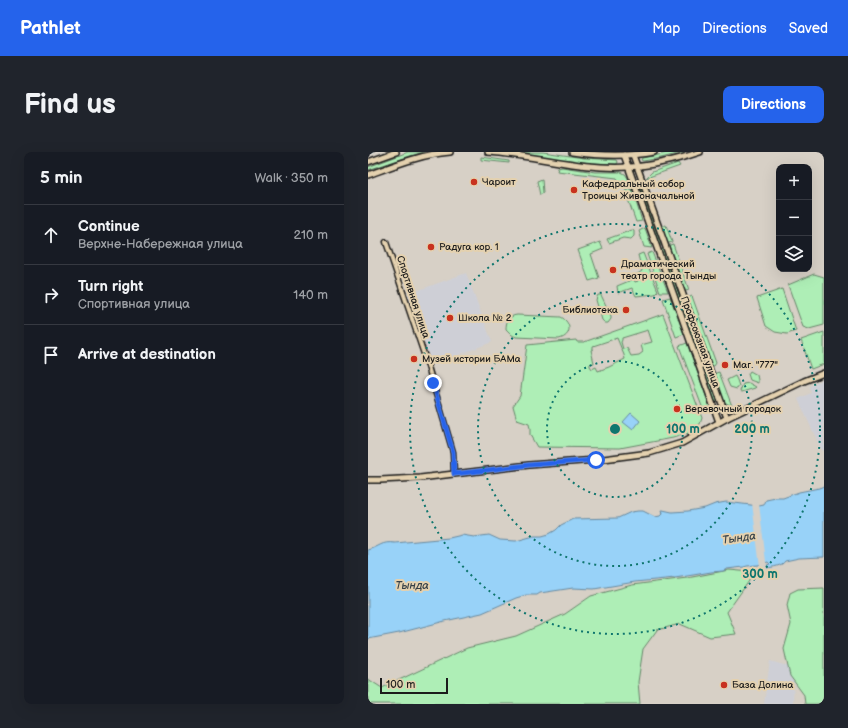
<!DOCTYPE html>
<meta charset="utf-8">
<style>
:root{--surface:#171b24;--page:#20242c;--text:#f1f3f6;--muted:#9ea1a6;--line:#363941;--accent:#2563eb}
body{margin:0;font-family:"Balsamiq Sans",sans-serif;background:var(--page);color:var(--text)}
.controls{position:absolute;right:12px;top:12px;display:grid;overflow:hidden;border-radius:8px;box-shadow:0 4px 16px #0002}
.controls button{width:36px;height:36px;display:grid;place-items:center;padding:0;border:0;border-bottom:1px solid var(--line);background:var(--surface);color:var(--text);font:20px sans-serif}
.scale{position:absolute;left:12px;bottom:10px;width:68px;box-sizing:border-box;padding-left:4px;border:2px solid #1c1c1c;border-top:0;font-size:11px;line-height:14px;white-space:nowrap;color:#1c1c1c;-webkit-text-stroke:3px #e4d1af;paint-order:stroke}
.stop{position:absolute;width:12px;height:12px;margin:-9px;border:3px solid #2563eb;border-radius:50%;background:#fff}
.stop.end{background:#2563eb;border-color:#fff;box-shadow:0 1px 4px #0008}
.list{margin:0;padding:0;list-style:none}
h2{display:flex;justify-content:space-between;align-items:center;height:52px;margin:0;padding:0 16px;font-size:17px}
h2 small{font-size:13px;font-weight:400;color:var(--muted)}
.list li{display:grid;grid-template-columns:26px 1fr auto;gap:12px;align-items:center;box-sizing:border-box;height:60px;padding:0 16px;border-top:1px solid var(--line)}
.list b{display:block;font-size:15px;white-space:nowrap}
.list p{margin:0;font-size:13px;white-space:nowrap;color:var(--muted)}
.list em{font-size:13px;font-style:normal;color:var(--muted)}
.icon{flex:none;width:22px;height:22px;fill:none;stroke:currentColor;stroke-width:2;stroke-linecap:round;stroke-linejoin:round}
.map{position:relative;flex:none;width:456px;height:552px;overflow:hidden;border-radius:8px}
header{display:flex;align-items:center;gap:24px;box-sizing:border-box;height:56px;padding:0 20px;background:var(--accent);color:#fff}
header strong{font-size:19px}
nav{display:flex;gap:22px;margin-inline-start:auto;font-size:14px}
.intro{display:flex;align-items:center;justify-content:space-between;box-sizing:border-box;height:96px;padding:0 24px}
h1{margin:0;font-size:28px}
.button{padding:10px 18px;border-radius:8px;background:var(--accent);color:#fff;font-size:14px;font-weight:700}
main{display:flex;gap:24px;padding:0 24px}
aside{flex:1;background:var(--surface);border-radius:8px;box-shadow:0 4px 16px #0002}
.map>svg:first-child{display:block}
.built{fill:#cecfd6}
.green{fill:#aeeeb6;stroke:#658569;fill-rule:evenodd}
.water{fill:#98d2f8;stroke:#6689a0}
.pier{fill:#d7d0c6}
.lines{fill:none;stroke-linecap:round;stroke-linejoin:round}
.stream{stroke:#6689a0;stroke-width:1.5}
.minor-casing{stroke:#1c1c1c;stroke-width:7}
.tertiary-casing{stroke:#1c1c1c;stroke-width:8}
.minor{stroke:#e4d1af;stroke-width:4}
.tertiary{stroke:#e4d1af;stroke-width:5}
.route{stroke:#2563eb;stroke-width:5}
.ring{fill:none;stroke:#0f766e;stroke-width:2;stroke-dasharray:2 4}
.poi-dot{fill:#c8321e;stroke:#e4d1af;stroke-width:1.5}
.labels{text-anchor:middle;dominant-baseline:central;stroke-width:4;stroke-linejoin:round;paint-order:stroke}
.poi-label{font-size:10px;fill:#1c1c1c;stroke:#e4d1af;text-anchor:start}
.street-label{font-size:10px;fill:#1c1c1c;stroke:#e4d1af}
.water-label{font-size:11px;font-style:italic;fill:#354048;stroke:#e4d1af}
.centre{fill:#0f766e;stroke:#e4d1af;stroke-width:2}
.ring-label{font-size:12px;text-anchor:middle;font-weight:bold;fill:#0f766e;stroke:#e4d1af;stroke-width:4;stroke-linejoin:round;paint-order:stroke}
</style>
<header>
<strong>Pathlet</strong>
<nav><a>Map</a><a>Directions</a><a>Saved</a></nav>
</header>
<div class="intro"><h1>Find us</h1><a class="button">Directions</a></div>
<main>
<aside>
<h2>5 min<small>Walk · 350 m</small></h2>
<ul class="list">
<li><svg class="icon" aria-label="ahead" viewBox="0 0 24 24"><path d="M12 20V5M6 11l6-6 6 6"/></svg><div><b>Continue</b><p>Верхне-Набережная улица</p></div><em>210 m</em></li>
<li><svg class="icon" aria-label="right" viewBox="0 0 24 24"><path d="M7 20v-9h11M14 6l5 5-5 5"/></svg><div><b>Turn right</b><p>Спортивная улица</p></div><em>140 m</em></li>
<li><svg class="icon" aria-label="arrive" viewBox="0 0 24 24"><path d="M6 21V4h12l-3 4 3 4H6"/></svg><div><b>Arrive at destination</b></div></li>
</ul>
</aside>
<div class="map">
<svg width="456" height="552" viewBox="0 0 456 552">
<rect width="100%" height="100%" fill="#d7d0c6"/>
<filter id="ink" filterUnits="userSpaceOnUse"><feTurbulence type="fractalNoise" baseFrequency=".025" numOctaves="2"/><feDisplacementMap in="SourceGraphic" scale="8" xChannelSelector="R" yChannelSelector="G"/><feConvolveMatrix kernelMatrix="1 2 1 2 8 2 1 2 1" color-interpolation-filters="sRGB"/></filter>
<g filter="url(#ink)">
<!-- built -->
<g class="built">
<polygon points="98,121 124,190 64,213 40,142"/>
<polygon points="456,226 456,298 454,299 430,247 443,241 441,235"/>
<polygon points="402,509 426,516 425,552 396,552"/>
</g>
<!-- green -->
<g class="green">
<polygon points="40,0 56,0 42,4 0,18 0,15"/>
<polygon points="149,0 175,0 216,6 249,8 250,10 249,12 224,11 203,9"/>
<polygon points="304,0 317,0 293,6 275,9 273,8 274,6 290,3"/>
<polygon points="113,5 141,9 141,11 113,8"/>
<polygon points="310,11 312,14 278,26 284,20"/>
<polygon points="194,15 227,20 253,20 257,22 260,26 261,33 254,35 249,26 189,19 190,16"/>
<polygon points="174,27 175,41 172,43 169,29"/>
<polygon points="271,32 293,93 290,94 268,33"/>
<polygon points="264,37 274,69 268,70 257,39"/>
<polygon points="298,73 304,90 298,92 292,75"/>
<polygon points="277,76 284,96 276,95 271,79"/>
<polygon points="264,78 266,79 266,84 263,87 255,86 241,91 239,87"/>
<polygon points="232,90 235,97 223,102 231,126 221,129 210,98"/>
<polygon points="305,92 321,138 315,140 299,94"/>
<polygon points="295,97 349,248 349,250 346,249 291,98"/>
<polygon points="284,100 300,140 292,140 279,102"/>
<polygon points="275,101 290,139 287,142 268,144 264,136 250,141 249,134 266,127 267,130 270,129 268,123 274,119 270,103"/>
<polygon points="446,122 456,125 456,173 441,177 435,175 420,133"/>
<polygon points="414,137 428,179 419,182 407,180 398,174 389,146"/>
<polygon points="230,143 233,143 234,145 243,164 243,167 240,171 237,171 234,168 228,148 229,145"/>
<polygon points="324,144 348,211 346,214 342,214 318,147"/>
<polygon points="302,145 316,182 308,185 295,147"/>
<path d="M295,162L334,266L332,272L321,281L305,286L252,296L169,295L162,283V277L161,272L149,268L145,254L152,244L159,193L208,188L209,190H216ZM280,178L284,190L273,193L275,200L271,203L263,204L259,196L255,197L253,190L254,188V186ZM249,186L256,203L257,207L241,215L230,219L228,215L224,217L222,214V212L226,211L223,198L225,197V194Z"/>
<path d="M149,163L193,165C204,171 204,184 191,187L148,185L144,183L138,177C138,170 140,164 149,163Z"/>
<polygon points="456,180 456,212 443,217 433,188"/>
<polygon points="319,191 342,255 335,257 311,194"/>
<polygon points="382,219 389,223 390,228 390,231 382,228 380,222"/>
<polygon points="351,220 364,254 356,250 345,222"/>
<polygon points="367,224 369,228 371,234 369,237 362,235 359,228"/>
<polygon points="381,231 388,235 387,236 374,240 372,239 375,232"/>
<polygon points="361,418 383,420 381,429 359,460 368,482 342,485 312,472 289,478 275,497 270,530 272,552 0,552 0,527 14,536 99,496 148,484 197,462 223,444 264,433 319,426"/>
<polygon points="456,436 456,552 437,552 436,543 422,524 416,497 423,472 419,453 422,441 430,437"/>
</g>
<!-- water -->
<g class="water">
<polygon points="263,261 272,269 265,278 255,270"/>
<path d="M456,334V405L431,406L417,409C414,414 405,415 399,416V413L402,412L400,410L390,413L379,414L376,415L359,417L355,419L343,420L307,426L267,430L226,437L205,436L172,441L169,443H158L148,446L114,461L77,469L31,481L0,487V398C12,395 13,389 27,391L81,386L94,383L106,385L121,383L132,388L148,389L166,384H174L181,382L188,378L193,373L205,367L250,366L263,360L270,359H275L287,365L292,364L295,361L294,358H295L304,360L320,359L337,356L347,352L358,350L391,354L396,353L398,348L408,346H415L431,340L451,336Z"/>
</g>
<!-- pier -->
<polygon class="pier" points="384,351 391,352 399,418 398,417 397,413 392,415"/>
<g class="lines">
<!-- stream -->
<polyline class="stream" points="0,2 5,0"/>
<!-- minor casing -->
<g class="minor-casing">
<polyline id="minor" points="18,90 59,211 85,300 86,322"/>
</g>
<!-- tertiary casing -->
<g class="tertiary-casing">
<g id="tertiary">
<path d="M120,0C167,3 213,18 260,15C285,14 308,8 332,0"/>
<path d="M204,0C232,4 258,5 286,0"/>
<polyline points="256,3 351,270"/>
<polyline points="265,3 359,266"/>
<polyline points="0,10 28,0"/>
<path d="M0,23C27,13 54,2 82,0"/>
<polyline points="0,328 12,328 52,326 161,313 228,308 281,301 314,291 359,266 436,229 456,221"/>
</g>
</g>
<!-- minor -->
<use href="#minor" class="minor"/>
<!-- tertiary -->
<use href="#tertiary" class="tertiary"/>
</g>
</g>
<g class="lines" filter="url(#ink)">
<!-- route -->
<polyline class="route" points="65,231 85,300 86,322 161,313 228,308"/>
</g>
<!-- distance rings -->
<g class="ring">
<circle cx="247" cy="277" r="68"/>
<circle cx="247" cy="277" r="137"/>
<circle cx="247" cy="277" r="205"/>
</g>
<!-- markers -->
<g class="poi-dot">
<circle cx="106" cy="30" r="4"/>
<circle cx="206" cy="38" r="4"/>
<circle cx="63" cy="95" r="4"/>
<circle cx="245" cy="118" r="4"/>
<circle cx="258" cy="158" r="4"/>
<circle cx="82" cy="166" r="4"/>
<circle cx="46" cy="207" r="4"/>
<circle cx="357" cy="213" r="4"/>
<circle cx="309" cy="257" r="4"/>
<circle cx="356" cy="533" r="4"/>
</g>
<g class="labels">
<!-- poi labels -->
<g class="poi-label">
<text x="114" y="30">Чароит</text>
<text x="214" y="32">Кафедральный собор<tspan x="214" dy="12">Троицы Живоначальной</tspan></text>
<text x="71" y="95">Радуга кор. 1</text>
<text x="253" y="112">Драматический<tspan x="253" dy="12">театр города Тынды</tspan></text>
<text x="250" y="158" text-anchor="end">Библиотека</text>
<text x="90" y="166">Школа № 2</text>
<text x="54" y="207">Музей истории БАМа</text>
<text x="365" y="213">Маг. "777"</text>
<text x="317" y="257">Веревочный городок</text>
<text x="364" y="533">База Долина</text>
</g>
<!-- street labels -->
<g class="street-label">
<text transform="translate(45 145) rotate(72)">Спортивная улица</text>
<text transform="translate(332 190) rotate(70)">Профсоюзная улица</text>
</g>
<!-- water labels -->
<g class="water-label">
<text transform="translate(371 386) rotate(-8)">Тында</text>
<text x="44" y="433">Тында</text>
</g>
</g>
<circle cx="247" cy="277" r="6" class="centre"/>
<g class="ring-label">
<text x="315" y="281">100 m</text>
<text x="384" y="281">200 m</text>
<text x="392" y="426">300 m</text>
</g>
</svg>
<div class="controls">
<button>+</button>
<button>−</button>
<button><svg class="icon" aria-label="layers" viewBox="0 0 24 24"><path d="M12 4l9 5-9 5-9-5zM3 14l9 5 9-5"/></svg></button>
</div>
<div class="scale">100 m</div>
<div class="stop" style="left:228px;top:308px"></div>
<div class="stop end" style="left:65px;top:231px"></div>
</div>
</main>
